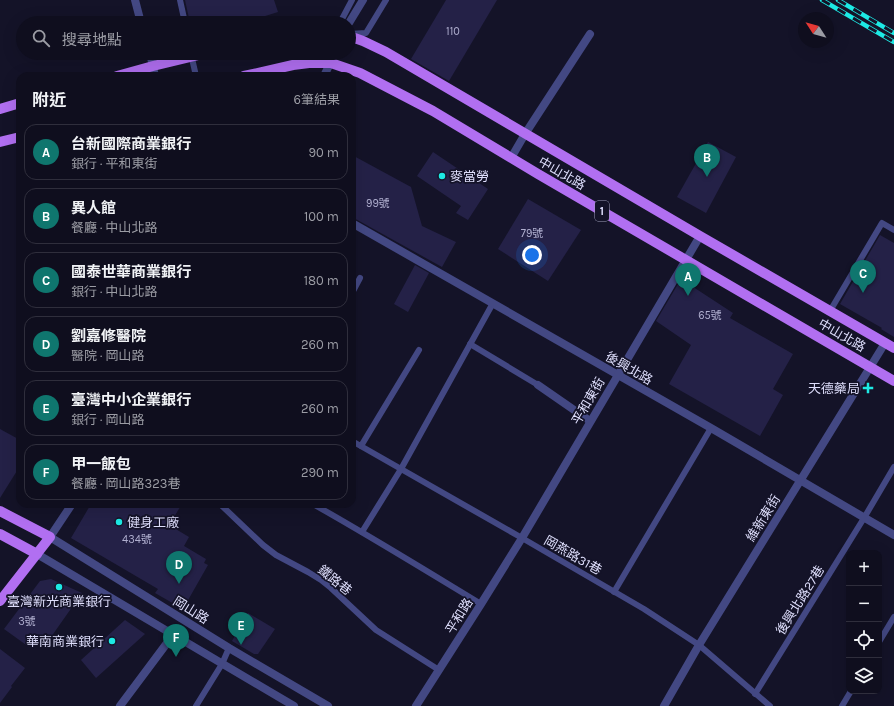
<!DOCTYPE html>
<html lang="zh-TW">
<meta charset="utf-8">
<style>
:root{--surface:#0f0e1e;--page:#181727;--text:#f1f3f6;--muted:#9b9ca4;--line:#2f2e3c;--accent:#0f766e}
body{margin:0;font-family:Karla,"Noto Sans TC",sans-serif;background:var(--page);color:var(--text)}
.controls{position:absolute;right:12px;bottom:12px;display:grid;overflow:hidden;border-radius:8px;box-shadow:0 4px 16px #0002}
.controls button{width:36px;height:36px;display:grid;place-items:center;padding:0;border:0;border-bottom:1px solid var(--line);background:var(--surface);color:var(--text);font:20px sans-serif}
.compass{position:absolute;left:798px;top:12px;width:36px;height:36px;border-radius:50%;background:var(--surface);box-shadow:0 4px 16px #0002;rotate:306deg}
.you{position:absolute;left:532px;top:255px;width:14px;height:14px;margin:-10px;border:3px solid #fff;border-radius:50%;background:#1a73e8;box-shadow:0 0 0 6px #1a73e833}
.badge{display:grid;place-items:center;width:26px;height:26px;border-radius:50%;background:var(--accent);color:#fff;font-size:13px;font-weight:700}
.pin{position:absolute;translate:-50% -33px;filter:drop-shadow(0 1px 2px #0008)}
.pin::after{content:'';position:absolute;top:21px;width:14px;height:12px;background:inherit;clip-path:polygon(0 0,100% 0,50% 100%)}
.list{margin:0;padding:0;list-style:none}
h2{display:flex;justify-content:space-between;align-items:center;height:52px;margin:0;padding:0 16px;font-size:17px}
h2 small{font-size:13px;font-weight:400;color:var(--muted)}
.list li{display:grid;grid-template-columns:26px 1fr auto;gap:12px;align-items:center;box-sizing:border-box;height:56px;margin:0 8px 8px;padding:0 8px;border:1px solid var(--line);border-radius:12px}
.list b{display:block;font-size:15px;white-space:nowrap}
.list p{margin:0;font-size:13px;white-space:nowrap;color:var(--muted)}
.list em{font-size:13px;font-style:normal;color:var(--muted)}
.icon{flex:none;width:22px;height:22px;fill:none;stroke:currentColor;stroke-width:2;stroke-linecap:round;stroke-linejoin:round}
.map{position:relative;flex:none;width:894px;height:706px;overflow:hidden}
.search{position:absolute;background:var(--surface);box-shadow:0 4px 16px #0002;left:16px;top:16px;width:340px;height:44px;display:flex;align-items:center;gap:10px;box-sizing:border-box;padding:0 14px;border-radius:22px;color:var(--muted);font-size:15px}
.panel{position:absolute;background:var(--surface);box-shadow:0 4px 16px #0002;left:16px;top:72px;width:340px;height:436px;border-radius:12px}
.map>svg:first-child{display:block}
.building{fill:#242147}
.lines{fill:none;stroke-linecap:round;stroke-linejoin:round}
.service{stroke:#434883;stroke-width:6}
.minor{stroke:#434883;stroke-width:8}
.primary{stroke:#b16ff1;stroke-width:10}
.rail-casing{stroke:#1de9e4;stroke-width:4.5}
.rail{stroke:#141328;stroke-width:3;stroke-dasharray:9;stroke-linecap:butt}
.poi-dot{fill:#1de9e4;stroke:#141328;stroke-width:1.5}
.labels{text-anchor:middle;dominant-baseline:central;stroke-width:3.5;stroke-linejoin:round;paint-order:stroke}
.number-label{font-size:11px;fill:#b0afcf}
.shield{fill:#141328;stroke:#a1a1bc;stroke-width:1}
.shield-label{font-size:12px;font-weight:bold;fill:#dedefc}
.street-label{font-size:13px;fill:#dedefc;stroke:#141328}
.poi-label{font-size:13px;fill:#dedefc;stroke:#141328;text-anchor:start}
</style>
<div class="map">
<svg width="894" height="706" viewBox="0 0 894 706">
<rect width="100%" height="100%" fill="#141328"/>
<!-- building -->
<g class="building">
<polygon points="185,0 274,0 278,12 243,23 190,23"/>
<polygon points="446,0 497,0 449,81 411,59"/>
<polygon points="708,142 736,157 706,213 677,197"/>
<polygon points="433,152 488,189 468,220 456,213 461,206 417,176"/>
<polygon points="352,155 411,187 422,226 456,242 442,267 352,217"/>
<polygon points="528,199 581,230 548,281 498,249"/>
<polygon points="880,235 894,243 894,337 881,329 882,328 840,304"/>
<polygon points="415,265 429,273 408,312 394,304"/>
<polygon points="681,279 733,313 730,318 793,354 773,389 783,395 760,436 669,384 691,345 656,321"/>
<polygon points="0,429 20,440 20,466 0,498"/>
<polygon points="91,504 182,504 169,525 189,537 184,546 206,559 204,563 208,565 183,609 155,593 158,589 71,538"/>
<polygon points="51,579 82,593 51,637 46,633 39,643 34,640 29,647 4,629 40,581"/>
<polygon points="248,613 275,629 258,654 254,654 232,641"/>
<polygon points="125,620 145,634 96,678 81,660"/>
<polygon points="0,649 25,668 11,686 12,687 0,703"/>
</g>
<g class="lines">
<!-- service -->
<g class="service">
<polyline points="180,0 185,23"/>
<polyline points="342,23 342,19 352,0"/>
<polyline points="349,34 366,33 386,0"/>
<polyline points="191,54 196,76"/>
<polyline points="352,293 360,278"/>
<polyline points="830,311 882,223 894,230"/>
<polyline points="470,344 538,385"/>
<polyline points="352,441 522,538 644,609 699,645 770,706"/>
<polyline points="361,446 419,350"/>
<polyline points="220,504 263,545 276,555 308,572 321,580 331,588 376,630 439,670"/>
<path d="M313,504C370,536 425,570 481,604"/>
<polyline points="362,532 401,469 493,303"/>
<polyline points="614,592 711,428"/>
<polyline points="879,642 894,617"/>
<polyline points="755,694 864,518 894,467"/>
<polyline points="196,706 222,664 229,648"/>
<polyline points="842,706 851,691"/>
</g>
<!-- minor -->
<g class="minor">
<polyline points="135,0 141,23"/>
<polyline points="349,23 363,0"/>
<polyline points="150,53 155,76"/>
<polyline points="324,76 335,53"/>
<polyline points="511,158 525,134 590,34"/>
<polyline points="352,223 711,428 894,535"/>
<polyline points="538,385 590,421"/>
<polyline points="72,504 50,537 229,648 328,706"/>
<polyline points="37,554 294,706"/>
<polyline points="120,706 173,635"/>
<polyline points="416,706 481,604 522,538 700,236"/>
<polyline points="664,706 699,645 885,343"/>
</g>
<!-- primary -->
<g class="primary">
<polyline points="349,36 363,41 386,52 700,236 894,348"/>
<polyline points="117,76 153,66 207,53"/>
<polyline points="244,76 293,65 309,63 331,63 360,73 433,111 538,174 894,381"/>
<polyline points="0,109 20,103"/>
<polyline points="0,142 20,137"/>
<polyline points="0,511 50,537 0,601"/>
<polyline points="0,534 37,554"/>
</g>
<!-- rail casing -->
<g class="rail-casing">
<g id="rail">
<polyline points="822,0 894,42"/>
<polyline points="838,0 894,33"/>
</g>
</g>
<!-- rail -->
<use href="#rail" class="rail"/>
</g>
<!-- markers -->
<g class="poi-dot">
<circle cx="442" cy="176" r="4"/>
<path d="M866 382h4v4h4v4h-4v4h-4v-4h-4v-4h4z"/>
<circle cx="119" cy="522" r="4"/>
<circle cx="59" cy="587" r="4"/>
<circle cx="112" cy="641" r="4"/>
</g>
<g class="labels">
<!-- number labels -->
<g class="number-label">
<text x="453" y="31">110</text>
<text x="378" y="203">99號</text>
<text x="532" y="233">79號</text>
<text x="710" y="315">65號</text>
<text x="137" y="539">434號</text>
<text x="27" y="621">3號</text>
</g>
<!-- shield labels -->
<rect class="shield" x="595" y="201" width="14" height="20" rx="3"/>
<g class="shield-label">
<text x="602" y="211">1</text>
</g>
<!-- street labels -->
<g class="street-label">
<text transform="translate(562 173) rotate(30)">中山北路</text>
<text transform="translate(842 335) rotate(30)">中山北路</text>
<text transform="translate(629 368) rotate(30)">後興北路</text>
<text transform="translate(588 401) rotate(-60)">平和東街</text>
<text transform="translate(763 518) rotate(-58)">維新東街</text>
<text transform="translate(573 555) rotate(30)">岡燕路31巷</text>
<text transform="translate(335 580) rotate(39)">鐵路巷</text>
<text transform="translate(800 600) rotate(-58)">後興北路27巷</text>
<text transform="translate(191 610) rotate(32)">岡山路</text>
<text transform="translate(459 616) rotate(-58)">平和路</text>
</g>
<!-- poi labels -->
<g class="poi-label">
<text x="450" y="176">麥當勞</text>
<text x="860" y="388" text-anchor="end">天德藥局</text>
<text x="127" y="522">健身工廠</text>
<text x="59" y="601" text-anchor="middle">臺灣新光商業銀行</text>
<text x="104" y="641" text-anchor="end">華南商業銀行</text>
</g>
</g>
</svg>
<div class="controls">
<button>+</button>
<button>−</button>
<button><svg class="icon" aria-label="locate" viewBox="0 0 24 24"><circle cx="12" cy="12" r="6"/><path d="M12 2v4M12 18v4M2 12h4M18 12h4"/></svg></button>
<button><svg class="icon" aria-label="layers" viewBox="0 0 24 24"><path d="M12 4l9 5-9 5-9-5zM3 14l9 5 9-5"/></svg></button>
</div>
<svg class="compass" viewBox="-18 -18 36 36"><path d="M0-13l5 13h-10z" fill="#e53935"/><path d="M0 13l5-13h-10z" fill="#9b9ca4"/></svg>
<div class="you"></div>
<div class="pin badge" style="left:688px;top:296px">A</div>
<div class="pin badge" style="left:707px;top:177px">B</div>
<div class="pin badge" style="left:863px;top:293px">C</div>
<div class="pin badge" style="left:179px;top:584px">D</div>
<div class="pin badge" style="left:241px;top:645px">E</div>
<div class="pin badge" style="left:176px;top:657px">F</div>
<div class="search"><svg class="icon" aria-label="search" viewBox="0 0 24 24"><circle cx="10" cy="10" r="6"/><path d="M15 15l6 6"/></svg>搜尋地點</div>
<section class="panel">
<h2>附近<small>6筆結果</small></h2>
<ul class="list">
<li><span class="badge">A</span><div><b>台新國際商業銀行</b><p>銀行 · 平和東街</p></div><em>90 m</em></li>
<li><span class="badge">B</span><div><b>異人館</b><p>餐廳 · 中山北路</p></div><em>100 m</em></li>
<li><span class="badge">C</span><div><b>國泰世華商業銀行</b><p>銀行 · 中山北路</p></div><em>180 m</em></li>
<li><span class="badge">D</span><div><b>劉嘉修醫院</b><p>醫院 · 岡山路</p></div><em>260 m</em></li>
<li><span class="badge">E</span><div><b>臺灣中小企業銀行</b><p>銀行 · 岡山路</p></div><em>260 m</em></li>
<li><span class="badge">F</span><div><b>甲一飯包</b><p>餐廳 · 岡山路323巷</p></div><em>290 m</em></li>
</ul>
</section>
</div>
